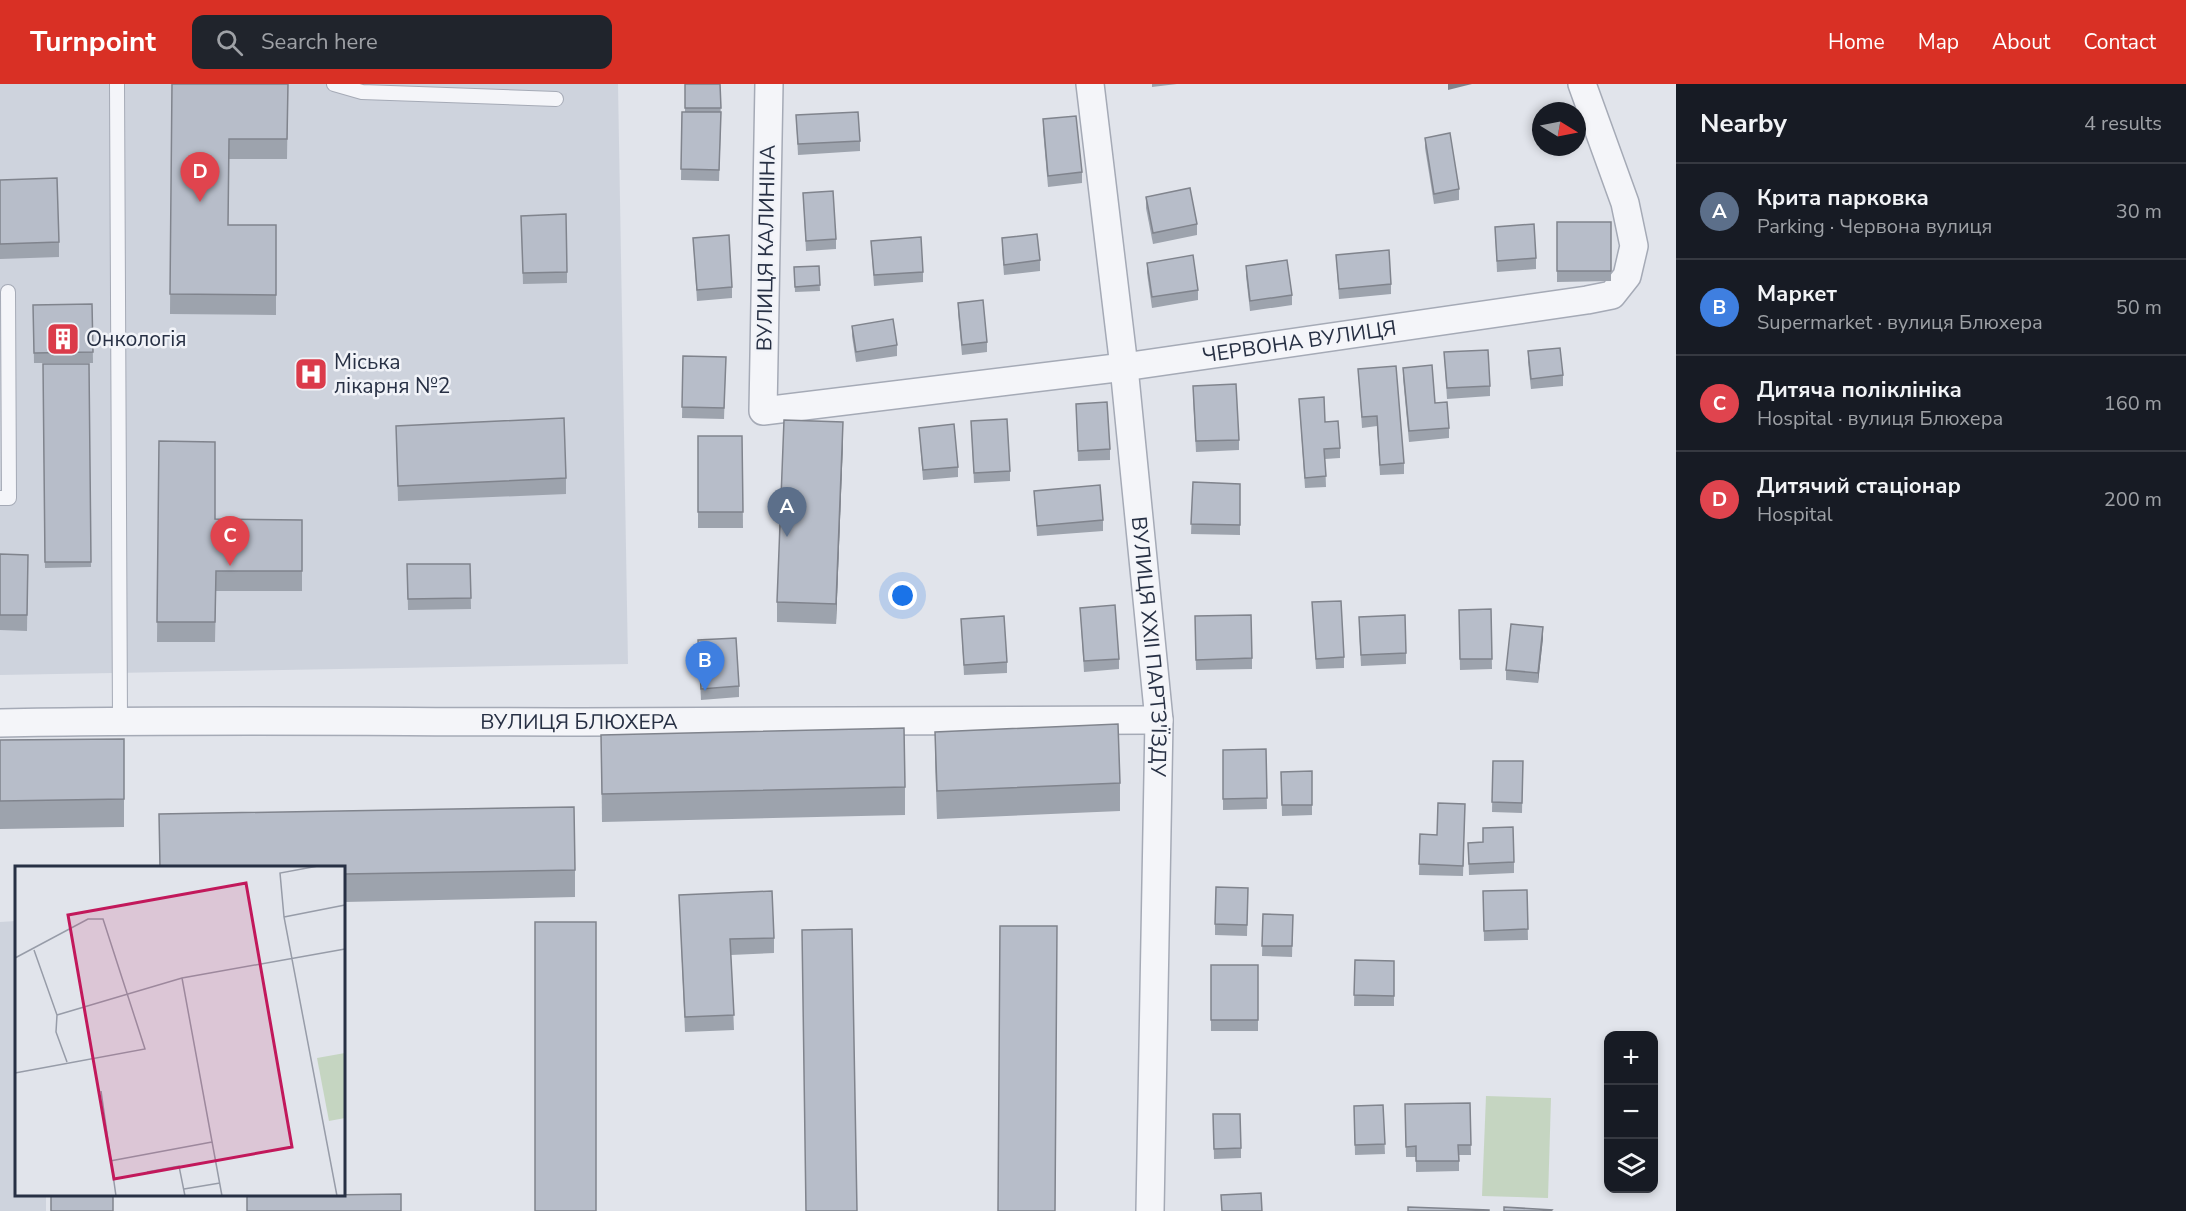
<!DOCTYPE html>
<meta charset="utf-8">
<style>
:root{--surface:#171b24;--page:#20242c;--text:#f1f3f6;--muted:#9ea1a6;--line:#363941;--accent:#d93025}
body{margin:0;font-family:"Nunito Sans",sans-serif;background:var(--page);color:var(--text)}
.controls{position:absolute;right:18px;bottom:18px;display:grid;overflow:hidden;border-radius:12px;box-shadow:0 3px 9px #0003}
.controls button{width:54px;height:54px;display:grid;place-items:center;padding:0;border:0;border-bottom:2px solid var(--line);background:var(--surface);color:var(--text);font:30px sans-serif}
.compass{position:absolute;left:1532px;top:18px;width:54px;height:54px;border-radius:50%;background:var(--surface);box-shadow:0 3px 9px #0003;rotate:100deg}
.you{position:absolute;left:903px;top:512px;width:21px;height:21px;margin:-15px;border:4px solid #fff;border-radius:50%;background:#1a73e8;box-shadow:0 0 0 9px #1a73e833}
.badge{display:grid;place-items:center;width:39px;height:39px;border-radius:50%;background:var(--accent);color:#fff;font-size:20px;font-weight:700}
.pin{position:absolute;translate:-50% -50px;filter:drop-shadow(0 2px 3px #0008)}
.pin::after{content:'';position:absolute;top:32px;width:21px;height:18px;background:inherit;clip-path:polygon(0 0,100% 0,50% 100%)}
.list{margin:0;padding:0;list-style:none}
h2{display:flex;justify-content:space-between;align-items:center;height:78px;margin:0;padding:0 24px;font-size:26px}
h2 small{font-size:20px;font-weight:400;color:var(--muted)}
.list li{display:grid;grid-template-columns:39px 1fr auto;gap:18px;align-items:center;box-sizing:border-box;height:96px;padding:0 24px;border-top:2px solid var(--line)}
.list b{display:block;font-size:22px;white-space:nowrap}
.list p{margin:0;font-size:20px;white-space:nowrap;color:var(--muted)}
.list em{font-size:20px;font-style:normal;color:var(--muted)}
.icon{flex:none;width:33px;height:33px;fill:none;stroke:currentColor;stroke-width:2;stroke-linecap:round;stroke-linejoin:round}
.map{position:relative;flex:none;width:1676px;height:1127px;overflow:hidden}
header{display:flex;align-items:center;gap:36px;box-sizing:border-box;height:84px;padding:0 30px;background:var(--accent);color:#fff}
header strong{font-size:28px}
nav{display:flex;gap:33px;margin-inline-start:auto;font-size:21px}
.search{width:420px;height:54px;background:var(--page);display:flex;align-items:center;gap:15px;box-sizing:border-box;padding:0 21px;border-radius:12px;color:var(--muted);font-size:22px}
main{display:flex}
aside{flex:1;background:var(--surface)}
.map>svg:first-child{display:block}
.built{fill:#ced3dd}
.green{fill:#c5d5c1}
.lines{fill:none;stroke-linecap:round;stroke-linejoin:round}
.service-casing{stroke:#a5aab6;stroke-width:16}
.minor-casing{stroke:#a5aab6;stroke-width:30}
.service{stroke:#f4f5f9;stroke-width:14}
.minor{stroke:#f4f5f9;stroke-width:27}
.wall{fill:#9da3ad}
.shaded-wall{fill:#80848d}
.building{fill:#b7bdc9;stroke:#80848d;stroke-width:1.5}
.labels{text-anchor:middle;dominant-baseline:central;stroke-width:5;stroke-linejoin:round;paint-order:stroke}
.street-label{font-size:21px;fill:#273044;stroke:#f1f3f8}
.poi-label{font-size:21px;fill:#273044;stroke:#f1f3f8;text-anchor:start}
.inset-road{fill:none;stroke:#979ca8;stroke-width:1.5}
.view{fill:#c2185b;fill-opacity:0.15;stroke:#c2185b;stroke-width:3}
.inset-edge{fill:none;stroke:#273044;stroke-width:3}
</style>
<header>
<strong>Turnpoint</strong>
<div class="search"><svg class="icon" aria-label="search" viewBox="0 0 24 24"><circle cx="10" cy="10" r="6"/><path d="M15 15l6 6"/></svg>Search here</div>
<nav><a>Home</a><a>Map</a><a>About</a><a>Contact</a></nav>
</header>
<main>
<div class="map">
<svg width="1676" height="1127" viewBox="0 0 1676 1127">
<rect width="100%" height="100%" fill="#e1e4eb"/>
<!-- built -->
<g class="built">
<polygon points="0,0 618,0 628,580 0,591"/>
<polygon points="16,837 16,1110 46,1111 46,1127 0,1127 0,838"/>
</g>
<!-- green -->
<polygon class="green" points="1486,1012 1551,1014 1548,1114 1482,1112"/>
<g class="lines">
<!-- service casing -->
<g class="service-casing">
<g id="service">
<polyline points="117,0 120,637"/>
<polyline points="334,0 362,8 556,15"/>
<polyline points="0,414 9,414 8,208"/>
</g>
</g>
<!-- minor casing -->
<g class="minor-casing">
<g id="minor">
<path id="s1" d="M769,0L763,327L1124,283L1587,216L1612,211L1627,192L1634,162L1625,119L1582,0"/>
<path id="s2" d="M1090,0L1124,283L1159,636L1150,1127"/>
<path id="s3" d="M0,639C194,635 388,638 582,638C775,638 967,635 1159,636"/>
</g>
</g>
<!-- service -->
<use href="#service" class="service"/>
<!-- minor -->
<use href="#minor" class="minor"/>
</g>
<!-- wall -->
<g class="wall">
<polygon points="172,0 288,0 287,75 229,75 228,141 276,141 276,231 170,230"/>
<polygon points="685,0 720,0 721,39 719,97 681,96 682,28 685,28"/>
<polygon points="1152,0 1177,0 1152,3"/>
<polygon points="796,31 860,57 860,67 798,71"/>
<polygon points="1043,35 1082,88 1082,99 1048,103 1043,46"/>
<polygon points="1425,54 1459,105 1459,116 1434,120 1425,64"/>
<polygon points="0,96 59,158 59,173 0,175"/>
<polygon points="803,109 836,155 836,165 806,167"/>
<polygon points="1146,113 1197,140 1197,151 1153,160 1146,124"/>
<polygon points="521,132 567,188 567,199 523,200"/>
<polygon points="1557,138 1611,138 1611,197 1557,198"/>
<polygon points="1495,143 1536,174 1536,185 1497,188"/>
<polygon points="693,154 732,203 732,214 697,217"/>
<polygon points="1002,154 1040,176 1040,187 1004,191 1002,165"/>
<polygon points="871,157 923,188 923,198 874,202"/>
<polygon points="1336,171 1391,200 1391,210 1339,215"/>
<polygon points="1147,179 1198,206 1198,216 1152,224 1147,189"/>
<polygon points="819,182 820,207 795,208 794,183"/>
<polygon points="1246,182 1292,211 1292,221 1250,227 1246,192"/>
<polygon points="958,219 987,258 987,268 962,271 958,229"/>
<polygon points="92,220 93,279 34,279 33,221"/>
<polygon points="852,242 897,261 897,272 856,278 852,252"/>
<polygon points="1528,267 1563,291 1563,302 1531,305 1528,278"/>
<polygon points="1444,268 1490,302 1490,312 1447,315"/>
<polygon points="683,272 726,273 724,335 682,334"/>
<polygon points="43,280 89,280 91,483 45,484"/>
<polygon points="1403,284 1449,344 1449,354 1409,358 1403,294"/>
<polygon points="1358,285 1404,379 1404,390 1380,391 1377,342 1362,344"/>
<polygon points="1193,313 1239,356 1239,366 1196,368"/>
<polygon points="1299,315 1325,338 1340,364 1340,374 1325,375 1326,403 1305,404"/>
<polygon points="1076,320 1110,365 1110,376 1078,377"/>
<polygon points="971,337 1010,387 1010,397 974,399"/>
<polygon points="396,342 566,394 566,410 398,417"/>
<polygon points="919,344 958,383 958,393 923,396"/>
<polygon points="698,352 742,352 743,444 698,444"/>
<polygon points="159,357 215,435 302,436 302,507 216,507 215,558 157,558"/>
<polygon points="843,358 836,540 777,538 777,518"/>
<polygon points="1193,398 1240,400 1240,451 1191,450"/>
<polygon points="1034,407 1103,436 1103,447 1037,452"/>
<polygon points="0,470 28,471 27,547 0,546"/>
<polygon points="407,480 470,480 471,525 408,526"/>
<polygon points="1312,518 1344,573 1344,584 1316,585"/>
<polygon points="1080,524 1119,575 1119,585 1084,588"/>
<polygon points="1491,525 1492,585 1460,586 1459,526"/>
<polygon points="961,535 1007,578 1007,589 964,591"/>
<polygon points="1195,543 1252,574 1252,585 1196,586"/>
<polygon points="1359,543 1406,569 1406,580 1361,582"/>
<polygon points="1543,554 1538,599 1506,596 1506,586"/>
<polygon points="698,556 739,602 739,613 701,616"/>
<polygon points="935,648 1120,699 1120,727 937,735 935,676"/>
<polygon points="601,651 905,703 905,731 602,738"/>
<polygon points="124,655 124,743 0,745 0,656"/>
<polygon points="1266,665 1267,725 1223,726 1223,666"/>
<polygon points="1493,677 1523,677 1522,729 1492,728"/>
<polygon points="1312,687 1312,731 1282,732 1281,688"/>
<polygon points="1465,720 1463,792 1419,791 1420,750 1437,751"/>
<polygon points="159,730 575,786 575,813 344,818 344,783 160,783"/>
<polygon points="1483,744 1514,778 1514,789 1469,791 1468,759 1483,758"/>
<polygon points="1248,804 1247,852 1215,851 1215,840"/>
<polygon points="1527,806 1528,856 1484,857 1483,807"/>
<polygon points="679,811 774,854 774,869 731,871 734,946 685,948"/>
<polygon points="1263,830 1293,831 1292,873 1262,872"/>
<polygon points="1355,876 1394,877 1394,922 1354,922"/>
<rect x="1211" y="881" width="47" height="66"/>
<polygon points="1470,1019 1471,1071 1459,1071 1459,1087 1416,1088 1416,1073 1406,1073 1405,1020"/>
<polygon points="1383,1021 1385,1070 1355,1071 1354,1022"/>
<polygon points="1213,1030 1241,1064 1241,1074 1214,1075"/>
</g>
<!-- shaded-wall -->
<g class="shaded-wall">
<polygon points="1448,0 1472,0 1448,6"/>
<polygon points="843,338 843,358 836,540 836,520"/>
<polygon points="1543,543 1543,554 1538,599 1538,589"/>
</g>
<!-- building -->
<g class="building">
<polygon points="172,0 288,0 287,55 229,55 228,141 276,141 276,211 170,210"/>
<polygon points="685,0 720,0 721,24 685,24"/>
<polygon points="682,28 721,28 719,86 681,85"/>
<polygon points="858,28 860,57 798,60 796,31"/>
<polygon points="1076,32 1082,88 1048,92 1043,35"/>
<polygon points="1450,49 1459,105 1434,110 1425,54"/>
<polygon points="57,94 59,158 0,160 0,96"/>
<polygon points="1190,104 1197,140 1153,149 1146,113"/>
<polygon points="833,107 836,155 806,157 803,109"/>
<polygon points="566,130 567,188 523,189 521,132"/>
<rect x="1557" y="138" width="54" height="49"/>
<polygon points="1534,140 1536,174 1497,177 1495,143"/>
<polygon points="1037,150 1040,176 1004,181 1002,154"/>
<polygon points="729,151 732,203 697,206 693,154"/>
<polygon points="921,153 923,188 874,191 871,157"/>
<polygon points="1389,166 1391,200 1339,205 1336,171"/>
<polygon points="1193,171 1198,206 1152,213 1147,179"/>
<polygon points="1287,176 1292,211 1250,217 1246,182"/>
<polygon points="819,182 820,201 795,203 794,183"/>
<polygon points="983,216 987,258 962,261 958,219"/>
<polygon points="92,220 93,268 34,269 33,221"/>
<polygon points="893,235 897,261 856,268 852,242"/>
<polygon points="1560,264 1563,291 1531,295 1528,267"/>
<polygon points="1488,266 1490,302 1447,304 1444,268"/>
<polygon points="683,272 726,273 724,324 682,323"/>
<polygon points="43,280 89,280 91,478 45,478"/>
<polygon points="1432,281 1435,319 1447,318 1449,344 1409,347 1403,284"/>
<polygon points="1396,282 1404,379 1380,381 1377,332 1362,333 1358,285"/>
<polygon points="1236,300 1239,356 1196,357 1193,302"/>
<polygon points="1324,313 1325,338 1338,337 1340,364 1324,365 1326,392 1305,394 1299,315"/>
<polygon points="1107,318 1110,365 1078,367 1076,320"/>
<polygon points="564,334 566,394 398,402 396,342"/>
<polygon points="1007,335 1010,387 974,389 971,337"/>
<polygon points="784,336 843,338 836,520 777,518"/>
<polygon points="954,340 958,383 923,386 919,344"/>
<polygon points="698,352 742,352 743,428 698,428"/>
<polygon points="159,357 215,358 215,435 302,436 302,487 216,487 215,538 157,538"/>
<polygon points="1193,398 1240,400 1240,441 1191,440"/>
<polygon points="1100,401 1103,436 1037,442 1034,407"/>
<polygon points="0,470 28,471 27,531 0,531"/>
<polygon points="407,480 470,480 471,514 408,515"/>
<polygon points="1341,517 1344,573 1316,575 1312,518"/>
<polygon points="1115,521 1119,575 1084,577 1080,524"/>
<polygon points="1491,525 1492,575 1460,575 1459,526"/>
<polygon points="1251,531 1252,574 1196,576 1195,532"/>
<polygon points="1405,531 1406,569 1361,571 1359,533"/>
<polygon points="1004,532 1007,578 964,581 961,535"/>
<polygon points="1511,540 1543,543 1538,589 1506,586"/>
<polygon points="736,554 739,602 701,605 698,556"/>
<polygon points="1118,640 1120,699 937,707 935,648"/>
<polygon points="904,644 905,703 602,710 601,651"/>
<polygon points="124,655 124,715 0,717 0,656"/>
<polygon points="1266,665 1267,714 1223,715 1223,666"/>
<polygon points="1493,677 1523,677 1522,719 1492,718"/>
<polygon points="1312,687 1312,721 1282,721 1281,688"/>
<polygon points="1438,719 1465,720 1463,782 1419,780 1420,750 1437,751"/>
<polygon points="574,723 575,786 344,790 344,783 160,783 159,730"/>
<polygon points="1513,743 1514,778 1469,780 1468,759 1483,758 1483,744"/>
<polygon points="1216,803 1248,804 1247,841 1215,840"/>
<polygon points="1527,806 1528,845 1484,847 1483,807"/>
<polygon points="772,807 774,854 730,855 734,931 685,933 679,811"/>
<polygon points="1263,830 1293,831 1292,862 1262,862"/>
<rect x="535" y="838" width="61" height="289"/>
<polygon points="1000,842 1057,842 1055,1127 998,1127"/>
<polygon points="852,845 857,1127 806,1127 802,846"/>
<polygon points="1355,876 1394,877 1394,912 1354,911"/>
<rect x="1211" y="881" width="47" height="55"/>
<polygon points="1470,1019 1471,1061 1458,1061 1459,1077 1416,1077 1416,1062 1406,1063 1405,1020"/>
<polygon points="1383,1021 1385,1060 1355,1061 1354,1022"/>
<polygon points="1213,1030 1240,1030 1241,1064 1214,1065"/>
<polygon points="1261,1109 1262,1127 1222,1127 1221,1111"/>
<rect x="51" y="1110" width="62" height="17"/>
<polygon points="401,1110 401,1127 247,1127 247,1112"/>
<polygon points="1408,1123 1489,1126 1489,1127 1408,1127"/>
<polygon points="1504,1123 1552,1126 1551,1127 1504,1127"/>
</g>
<!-- icons -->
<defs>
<g id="building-square" transform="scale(1.725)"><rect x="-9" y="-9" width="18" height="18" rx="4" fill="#db3b4a" stroke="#f1f3f8"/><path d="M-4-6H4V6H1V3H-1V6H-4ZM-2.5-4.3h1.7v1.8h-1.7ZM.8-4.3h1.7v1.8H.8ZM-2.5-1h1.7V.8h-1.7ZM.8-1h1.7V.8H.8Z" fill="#fff"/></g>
<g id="hospital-square" transform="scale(1.725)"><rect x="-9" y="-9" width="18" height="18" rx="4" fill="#db3b4a" stroke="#f1f3f8"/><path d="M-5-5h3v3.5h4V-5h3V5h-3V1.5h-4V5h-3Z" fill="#fff"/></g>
</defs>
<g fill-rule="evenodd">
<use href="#building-square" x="63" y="255"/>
<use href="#hospital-square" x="311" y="290"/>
</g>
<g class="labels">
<!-- street labels -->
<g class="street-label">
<text transform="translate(766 164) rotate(-89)">ВУЛИЦЯ КАЛИНІНА</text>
<text stroke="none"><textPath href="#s1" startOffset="868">ЧЕРВОНА ВУЛИЦЯ</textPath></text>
<text stroke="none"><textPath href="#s2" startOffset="566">ВУЛИЦЯ XXII ПАРТЗ'ЇЗДУ</textPath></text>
<text stroke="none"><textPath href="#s3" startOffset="579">ВУЛИЦЯ БЛЮХЕРА</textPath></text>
</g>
<!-- poi labels -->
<g class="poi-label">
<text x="86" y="255">Онкологія</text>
<text x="334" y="278">Міська<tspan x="334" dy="24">лікарня №2</tspan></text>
</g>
</g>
<!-- overview -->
<g transform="translate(15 782)">
<rect width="330" height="330" fill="#e1e4eb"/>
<path d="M330,187V252L314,255L302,192Z" fill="#c5d5c1"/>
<path class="inset-road" d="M303,0L265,7L269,51L322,330M269,51L330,39M19,84L42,149L41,166L52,196M0,92L73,53H88L130,183L0,207M167,112L207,330M42,149L167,112L330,83M86,225L101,330M95,295L197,276M132,306L164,300L170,330M169,323L205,317"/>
<path class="view" d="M231,17L277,281L99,313L53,49Z"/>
<rect width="330" height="330" class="inset-edge"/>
</g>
</svg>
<div class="controls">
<button>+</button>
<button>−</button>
<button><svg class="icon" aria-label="layers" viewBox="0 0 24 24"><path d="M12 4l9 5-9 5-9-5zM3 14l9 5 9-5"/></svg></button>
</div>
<svg class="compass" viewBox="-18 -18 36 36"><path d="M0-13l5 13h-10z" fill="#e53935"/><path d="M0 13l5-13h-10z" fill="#9ea1a6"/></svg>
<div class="you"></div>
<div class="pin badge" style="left:787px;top:453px;background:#5c6f8a">A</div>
<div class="pin badge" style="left:705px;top:607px;background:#3f7fe0">B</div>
<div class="pin badge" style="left:230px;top:482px;background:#e0444e">C</div>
<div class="pin badge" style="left:200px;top:118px;background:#e0444e">D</div>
</div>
<aside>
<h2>Nearby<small>4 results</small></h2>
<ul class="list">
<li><span class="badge" style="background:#5c6f8a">A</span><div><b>Крита парковка</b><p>Parking · Червона вулиця</p></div><em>30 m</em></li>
<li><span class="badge" style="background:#3f7fe0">B</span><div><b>Маркет</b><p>Supermarket · вулиця Блюхера</p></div><em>50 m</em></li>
<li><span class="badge" style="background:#e0444e">C</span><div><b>Дитяча поліклініка</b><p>Hospital · вулиця Блюхера</p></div><em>160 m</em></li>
<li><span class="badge" style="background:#e0444e">D</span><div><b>Дитячий стаціонар</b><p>Hospital</p></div><em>200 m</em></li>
</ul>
</aside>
</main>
